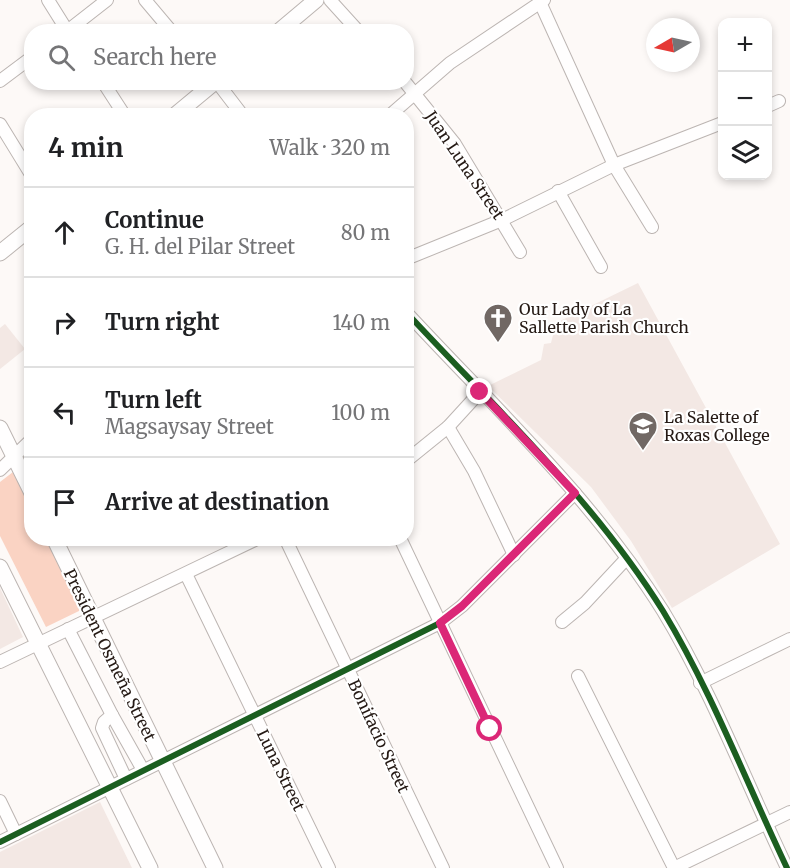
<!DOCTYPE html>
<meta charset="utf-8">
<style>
:root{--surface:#fff;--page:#f2f2f2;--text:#202124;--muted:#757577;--line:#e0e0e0}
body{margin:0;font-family:Merriweather,serif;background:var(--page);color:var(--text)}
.controls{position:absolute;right:18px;top:18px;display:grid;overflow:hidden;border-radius:12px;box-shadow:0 3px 9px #0003}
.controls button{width:54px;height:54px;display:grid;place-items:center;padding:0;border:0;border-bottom:2px solid var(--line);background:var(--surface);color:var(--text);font:30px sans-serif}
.compass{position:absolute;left:646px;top:18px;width:54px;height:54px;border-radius:50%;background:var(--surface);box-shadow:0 3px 9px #0003;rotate:261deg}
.stop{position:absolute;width:18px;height:18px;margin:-14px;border:4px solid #db2777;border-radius:50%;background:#fff}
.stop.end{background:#db2777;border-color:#fff;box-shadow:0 2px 6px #0008}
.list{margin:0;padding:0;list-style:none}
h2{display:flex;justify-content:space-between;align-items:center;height:78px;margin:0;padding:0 24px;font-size:26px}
h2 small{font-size:20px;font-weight:400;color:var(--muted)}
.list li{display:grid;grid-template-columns:39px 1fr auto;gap:18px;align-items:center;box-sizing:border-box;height:90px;padding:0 24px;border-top:2px solid var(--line)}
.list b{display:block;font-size:22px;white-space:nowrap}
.list p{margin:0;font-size:20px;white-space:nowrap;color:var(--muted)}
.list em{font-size:20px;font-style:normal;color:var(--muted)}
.icon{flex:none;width:33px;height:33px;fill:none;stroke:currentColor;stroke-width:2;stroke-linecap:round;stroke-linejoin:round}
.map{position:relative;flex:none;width:790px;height:868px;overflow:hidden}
.search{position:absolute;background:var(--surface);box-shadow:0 3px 9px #0003;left:24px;top:24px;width:390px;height:66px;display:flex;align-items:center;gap:15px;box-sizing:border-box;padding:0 21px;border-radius:24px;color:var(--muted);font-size:22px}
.panel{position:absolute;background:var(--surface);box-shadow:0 3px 9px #0003;left:24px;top:108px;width:390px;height:438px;border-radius:24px}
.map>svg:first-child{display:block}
.built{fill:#f3e8e4}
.green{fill:#fad3c3}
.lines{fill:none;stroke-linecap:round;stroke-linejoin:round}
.minor-casing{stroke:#bcb5b2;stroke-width:14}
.major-casing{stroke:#bcb5b2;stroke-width:17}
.minor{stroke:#fffefe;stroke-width:12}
.major{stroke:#fffefe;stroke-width:15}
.cycleway-casing{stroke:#fff;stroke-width:10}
.cycleway{stroke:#1b5e20;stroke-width:6}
.route{stroke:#db2777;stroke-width:8}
.labels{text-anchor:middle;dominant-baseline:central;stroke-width:4.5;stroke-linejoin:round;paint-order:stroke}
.street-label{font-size:16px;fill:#251a15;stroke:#fff}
.poi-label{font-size:16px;fill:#251a15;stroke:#fff;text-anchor:start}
</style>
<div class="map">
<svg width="790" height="868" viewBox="0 0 790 868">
<rect width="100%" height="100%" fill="#fdf9f7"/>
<!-- built -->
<g class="built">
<polygon points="638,283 780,544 672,608 631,541 591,487 488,386 541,360 544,344 551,343 556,323"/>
<polygon points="5,324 25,349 0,369 0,328"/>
<polygon points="0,588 23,637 0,649"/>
<polygon points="100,802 132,868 0,868 0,852"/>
</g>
<!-- green -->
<polygon class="green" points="13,472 31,509 32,538 46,539 81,610 46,627 0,536 0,482"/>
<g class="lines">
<!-- minor casing -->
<g class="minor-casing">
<g id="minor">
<polyline points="48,0 68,32"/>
<polyline points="145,0 172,32"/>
<polyline points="330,0 359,32"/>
<polyline points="539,0 614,165 652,227"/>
<polyline points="66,32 107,0"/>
<polyline points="0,81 32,57"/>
<polyline points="103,82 125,116"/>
<polyline points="217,82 243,116"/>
<polyline points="405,82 455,144 520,252"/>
<polyline points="768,106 779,101"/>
<polyline points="389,116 450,63 544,0"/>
<polyline points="0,124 32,176"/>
<polyline points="558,191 601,267"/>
<polyline points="406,259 502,220 614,165 722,123"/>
<path d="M406,312C495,408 593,499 663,611C711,690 747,784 787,868"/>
<polyline points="448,427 474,471 514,555"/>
<polyline points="406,461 448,427 480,392"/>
<polyline points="0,470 32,439"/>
<polyline points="285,538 443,868"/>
<polyline points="400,538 557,868"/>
<polyline points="186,574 329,868"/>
<polyline points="562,622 585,603 626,559"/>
<polyline points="68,629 112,715 143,770"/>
<polyline points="0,662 259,538"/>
<polyline points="578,676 674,868 790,812"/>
<polyline points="700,683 790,639"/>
<polyline points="112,715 104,722 102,728 126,779"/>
<polyline points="0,801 16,834"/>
<polyline points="0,842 440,623 462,606 575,493"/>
</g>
</g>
<!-- major casing -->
<g class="major-casing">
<g id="major">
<polyline points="278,32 316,0"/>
<polyline points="174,116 215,82"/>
<polyline points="0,253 32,227"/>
<polyline points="0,428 32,493"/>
<polyline points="54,538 215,868"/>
<polyline points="0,567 150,868"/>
</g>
</g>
<!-- minor -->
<use href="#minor" class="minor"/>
<!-- major -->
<use href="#major" class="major"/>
<!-- cycleway casing -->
<g class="cycleway-casing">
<g id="cycleway">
<path d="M406,312C495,408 593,499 663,611C711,690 747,784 787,868"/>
<polyline points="0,842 440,623 462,606 575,493"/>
</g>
</g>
<!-- cycleway -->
<use href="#cycleway" class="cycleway"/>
</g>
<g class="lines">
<!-- route -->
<polyline class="route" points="480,392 575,493 462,606 440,623 490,729"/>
</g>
<!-- icons -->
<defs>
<g id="church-pin" transform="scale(1.5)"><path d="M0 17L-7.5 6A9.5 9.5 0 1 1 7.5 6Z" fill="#716864" stroke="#fff"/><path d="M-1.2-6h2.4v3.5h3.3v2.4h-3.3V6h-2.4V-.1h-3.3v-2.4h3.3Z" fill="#fff"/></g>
<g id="university-pin" transform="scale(1.5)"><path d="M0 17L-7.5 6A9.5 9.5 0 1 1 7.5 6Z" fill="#716864" stroke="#fff"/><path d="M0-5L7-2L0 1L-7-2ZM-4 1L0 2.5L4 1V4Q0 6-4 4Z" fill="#fff"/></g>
</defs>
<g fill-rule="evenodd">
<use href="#church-pin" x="498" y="318"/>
<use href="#university-pin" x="643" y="426"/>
</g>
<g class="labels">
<!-- street labels -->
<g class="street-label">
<text transform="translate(465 165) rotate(56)">Juan Luna Street</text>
<text transform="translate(110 655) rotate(64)">President Osmeña Street</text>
<text transform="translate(379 736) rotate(65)">Bonifacio Street</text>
<text transform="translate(281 770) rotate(64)">Luna Street</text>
</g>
<!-- poi labels -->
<g class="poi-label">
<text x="519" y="309">Our Lady of La<tspan x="519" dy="18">Sallette Parish Church</tspan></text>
<text x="664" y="417">La Salette of<tspan x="664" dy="18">Roxas College</tspan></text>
</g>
</g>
</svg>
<div class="controls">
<button>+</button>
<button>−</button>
<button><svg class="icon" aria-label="layers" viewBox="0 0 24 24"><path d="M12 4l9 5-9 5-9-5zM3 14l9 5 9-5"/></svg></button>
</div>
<svg class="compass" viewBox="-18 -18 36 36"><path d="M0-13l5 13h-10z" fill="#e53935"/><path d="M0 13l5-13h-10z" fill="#757577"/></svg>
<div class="stop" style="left:490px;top:729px"></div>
<div class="stop end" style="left:480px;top:392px"></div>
<div class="search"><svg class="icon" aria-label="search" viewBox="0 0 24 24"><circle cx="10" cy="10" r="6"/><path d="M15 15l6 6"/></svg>Search here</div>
<section class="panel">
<h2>4 min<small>Walk · 320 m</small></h2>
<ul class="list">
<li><svg class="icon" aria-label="ahead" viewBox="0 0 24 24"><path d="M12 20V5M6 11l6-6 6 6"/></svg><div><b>Continue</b><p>G. H. del Pilar Street</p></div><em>80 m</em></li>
<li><svg class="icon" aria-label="right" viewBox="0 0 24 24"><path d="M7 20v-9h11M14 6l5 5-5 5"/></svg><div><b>Turn right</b></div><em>140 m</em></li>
<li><svg class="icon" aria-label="left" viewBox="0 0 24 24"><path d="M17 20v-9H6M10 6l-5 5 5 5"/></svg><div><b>Turn left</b><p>Magsaysay Street</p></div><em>100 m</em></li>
<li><svg class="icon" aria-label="arrive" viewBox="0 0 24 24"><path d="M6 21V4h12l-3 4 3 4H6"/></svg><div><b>Arrive at destination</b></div></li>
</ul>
</section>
</div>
